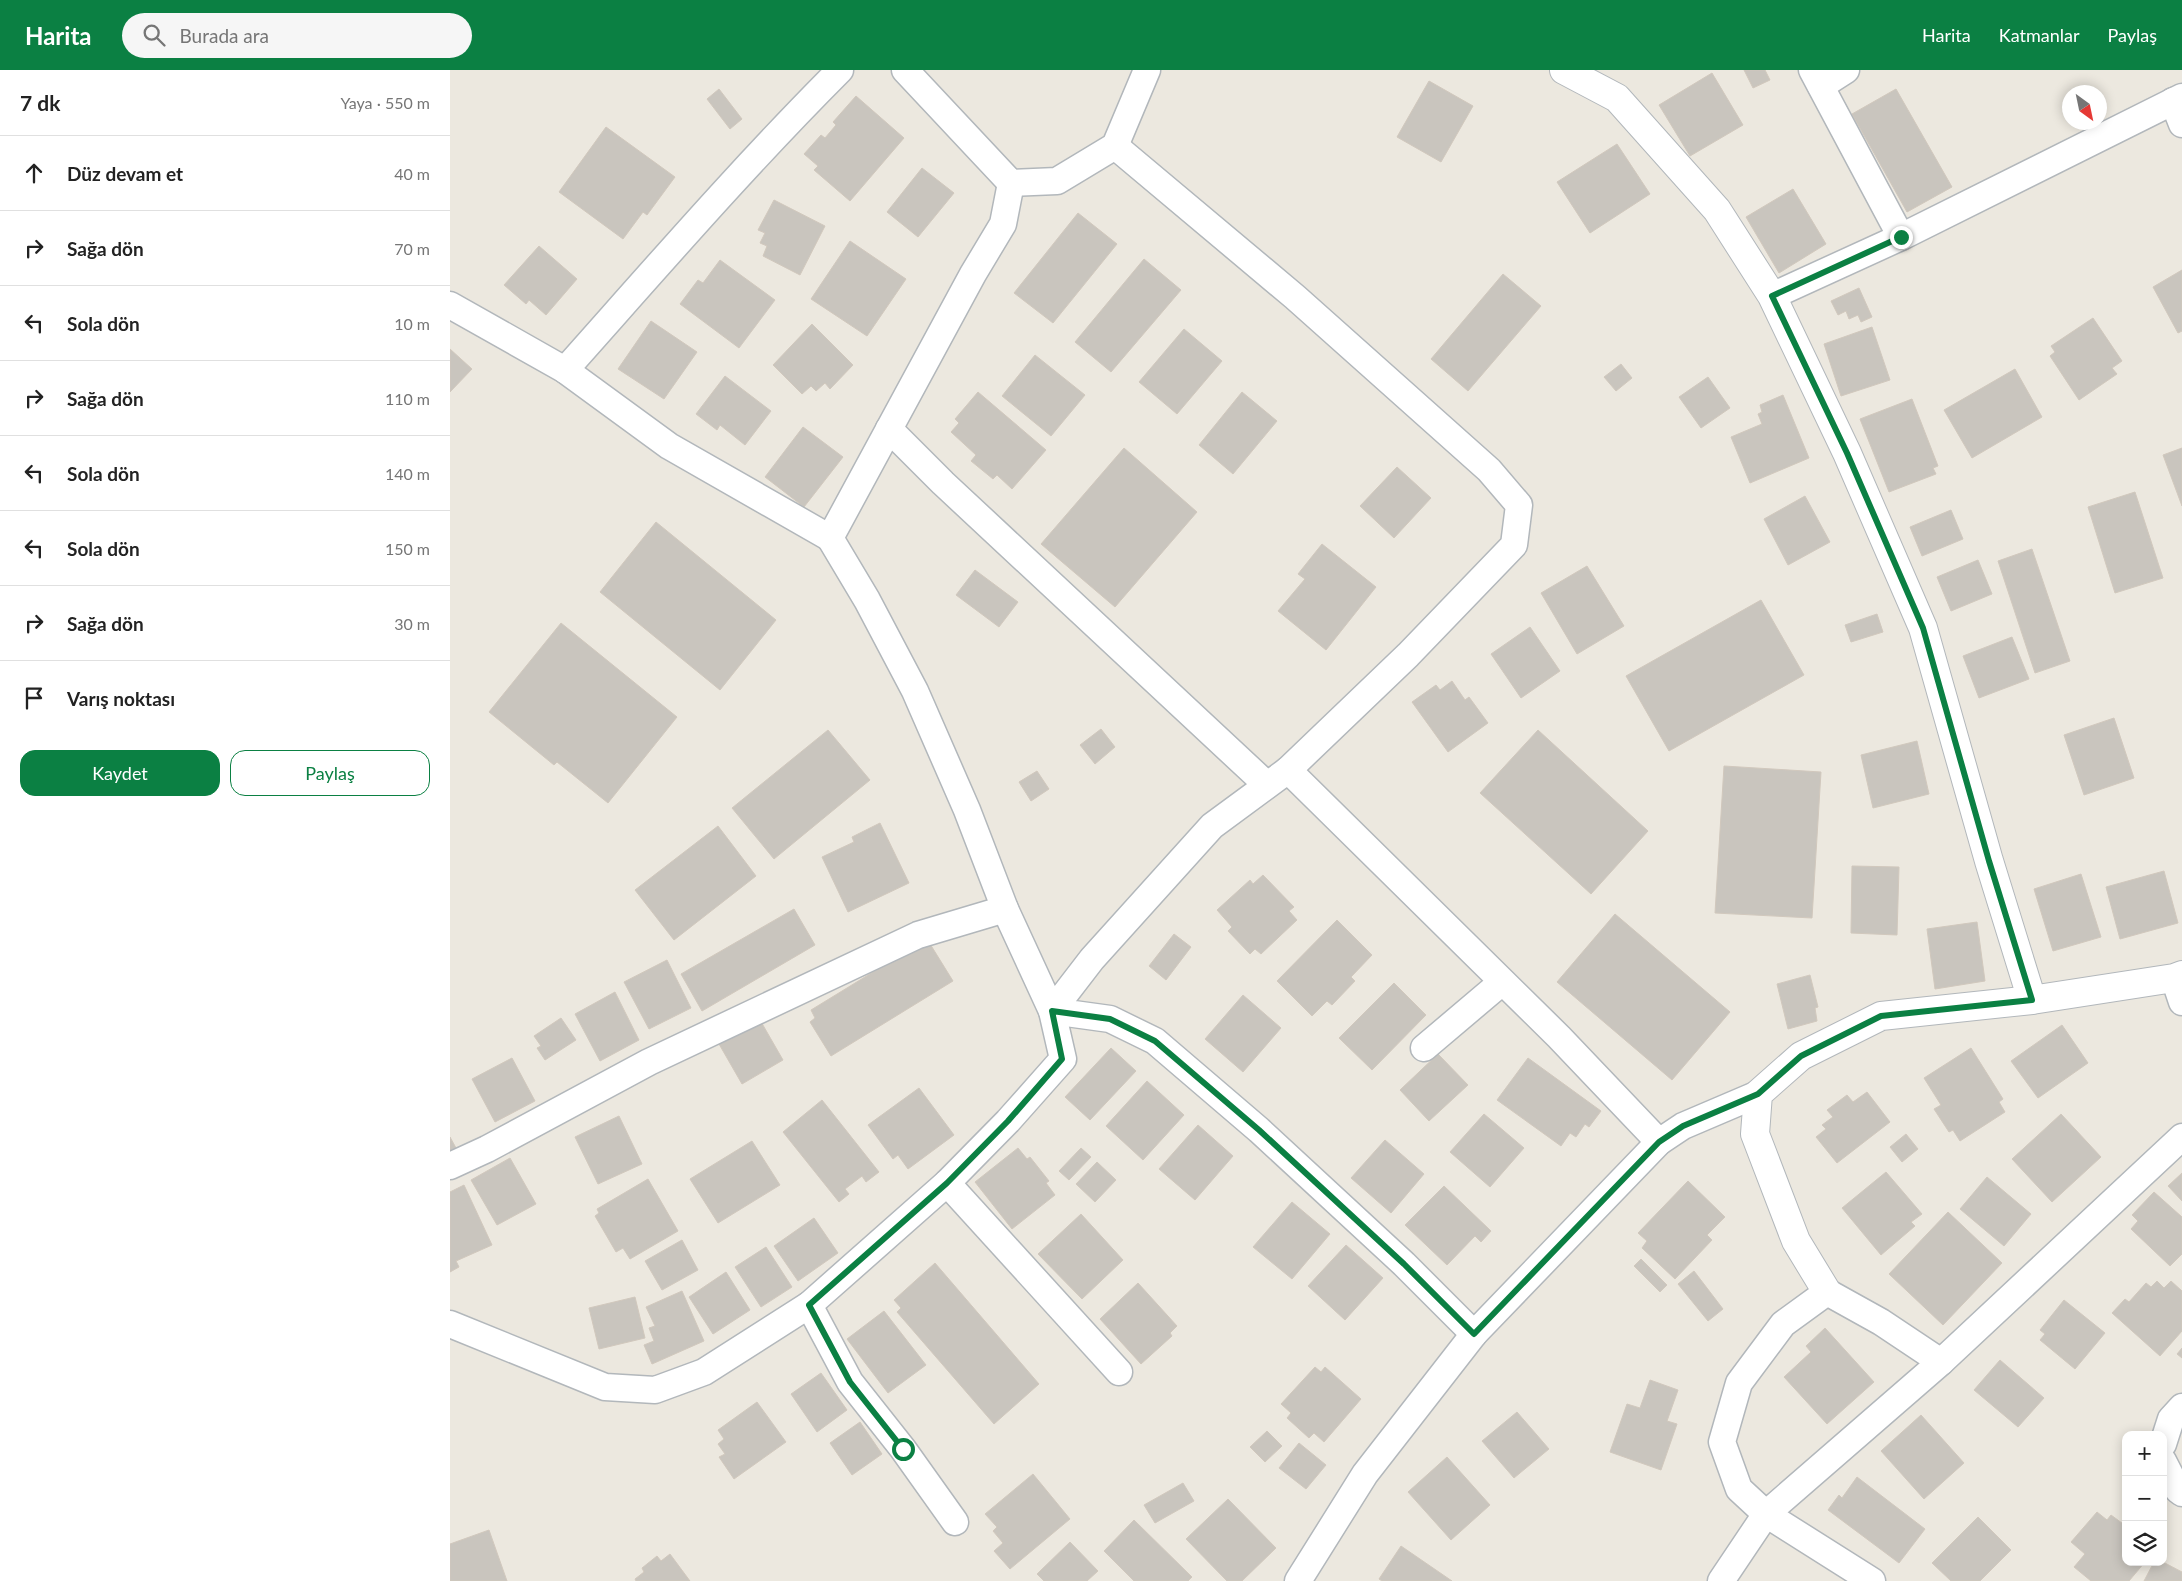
<!DOCTYPE html>
<html lang="tr">
<meta charset="utf-8">
<style>
:root{--surface:#fff;--page:#f6f6f6;--text:#222;--muted:#767676;--line:#e0e0e0;--accent:#0b8043}
body{margin:0;font-family:Lato,sans-serif;background:var(--page);color:var(--text)}
.controls{position:absolute;right:15px;bottom:15px;display:grid;overflow:hidden;border-radius:10px;box-shadow:0 2px 12px #0003}
.controls button{width:45px;height:45px;display:grid;place-items:center;padding:0;border:0;border-bottom:1px solid var(--line);background:var(--surface);color:var(--text);font:25px sans-serif}
.compass{position:absolute;left:1612px;top:15px;width:45px;height:45px;border-radius:50%;background:var(--surface);box-shadow:0 2px 12px #0003;rotate:147deg}
.stop{position:absolute;width:15px;height:15px;margin:-11px;border:4px solid #0b8043;border-radius:50%;background:#fff}
.stop.end{background:#0b8043;border-color:#fff;box-shadow:0 1px 5px #0008}
.list{margin:0;padding:0;list-style:none}
h2{display:flex;justify-content:space-between;align-items:center;height:65px;margin:0;padding:0 20px;font-size:21px}
h2 small{font-size:16px;font-weight:400;color:var(--muted)}
.list li{display:grid;grid-template-columns:32px 1fr auto;gap:15px;align-items:center;box-sizing:border-box;height:75px;padding:0 20px;border-top:1px solid var(--line)}
.list b{display:block;font-size:19px;white-space:nowrap}
.list em{font-size:16px;font-style:normal;color:var(--muted)}
.actions{display:flex;gap:10px;padding:15px 20px}
.actions a{flex:1;padding:11px 0;border:1px solid var(--accent);border-radius:15px;text-align:center;font-size:18px;color:var(--accent)}
.actions .main{background:var(--accent);color:#fff}
.icon{flex:none;width:28px;height:28px;fill:none;stroke:currentColor;stroke-width:2;stroke-linecap:round;stroke-linejoin:round}
.map{position:relative;flex:none;width:1732px;height:1511px;overflow:hidden}
header{display:flex;align-items:center;gap:30px;box-sizing:border-box;height:70px;padding:0 25px;background:var(--accent);color:#fff}
header strong{font-size:24px}
nav{display:flex;gap:28px;margin-inline-start:auto;font-size:18px}
.search{width:350px;height:45px;background:var(--page);display:flex;align-items:center;gap:12px;box-sizing:border-box;padding:0 18px;border-radius:28px;color:var(--muted);font-size:19px}
main{display:flex}
aside{flex:1;background:var(--surface)}
.map>svg:first-child{display:block}
.building{fill:#c9c5be;stroke:#d1c8bd}
.lines{fill:none;stroke-linecap:round;stroke-linejoin:round}
.minor-casing{stroke:#b2b7bb;stroke-width:29}
.tertiary-casing{stroke:#b2b7bb;stroke-width:30}
.minor{stroke:#fff;stroke-width:26}
.tertiary{stroke:#fff;stroke-width:28}
.route{stroke:#0b8043;stroke-width:6}
</style>
<header>
<strong>Harita</strong>
<div class="search"><svg class="icon" aria-label="search" viewBox="0 0 24 24"><circle cx="10" cy="10" r="6"/><path d="M15 15l6 6"/></svg>Burada ara</div>
<nav><a>Harita</a><a>Katmanlar</a><a>Paylaş</a></nav>
</header>
<main>
<aside>
<h2>7 dk<small>Yaya · 550 m</small></h2>
<ul class="list">
<li><svg class="icon" aria-label="ahead" viewBox="0 0 24 24"><path d="M12 20V5M6 11l6-6 6 6"/></svg><div><b>Düz devam et</b></div><em>40 m</em></li>
<li><svg class="icon" aria-label="right" viewBox="0 0 24 24"><path d="M7 20v-9h11M14 6l5 5-5 5"/></svg><div><b>Sağa dön</b></div><em>70 m</em></li>
<li><svg class="icon" aria-label="left" viewBox="0 0 24 24"><path d="M17 20v-9H6M10 6l-5 5 5 5"/></svg><div><b>Sola dön</b></div><em>10 m</em></li>
<li><svg class="icon" aria-label="right" viewBox="0 0 24 24"><path d="M7 20v-9h11M14 6l5 5-5 5"/></svg><div><b>Sağa dön</b></div><em>110 m</em></li>
<li><svg class="icon" aria-label="left" viewBox="0 0 24 24"><path d="M17 20v-9H6M10 6l-5 5 5 5"/></svg><div><b>Sola dön</b></div><em>140 m</em></li>
<li><svg class="icon" aria-label="left" viewBox="0 0 24 24"><path d="M17 20v-9H6M10 6l-5 5 5 5"/></svg><div><b>Sola dön</b></div><em>150 m</em></li>
<li><svg class="icon" aria-label="right" viewBox="0 0 24 24"><path d="M7 20v-9h11M14 6l5 5-5 5"/></svg><div><b>Sağa dön</b></div><em>30 m</em></li>
<li><svg class="icon" aria-label="arrive" viewBox="0 0 24 24"><path d="M6 21V4h12l-3 4 3 4H6"/></svg><div><b>Varış noktası</b></div></li>
</ul>
<div class="actions"><a class="main">Kaydet</a><a>Paylaş</a></div>
</aside>
<div class="map">
<svg width="1732" height="1511" viewBox="0 0 1732 1511">
<rect width="100%" height="100%" fill="#ece8df"/>
<!-- building -->
<g class="building">
<polygon points="1294,0 1315,0 1320,10 1303,18"/>
<polygon points="1262,3 1293,55 1240,86 1209,35"/>
<polygon points="979,11 1023,36 991,92 947,67"/>
<polygon points="269,19 292,49 280,59 257,29"/>
<polygon points="1446,19 1502,117 1457,142 1402,44"/>
<polygon points="406,26 454,68 400,131 364,100 368,96 354,84 371,65 375,68 386,55 383,52"/>
<polygon points="156,57 225,107 197,145 193,142 173,169 109,122"/>
<polygon points="1167,74 1200,124 1140,163 1107,112"/>
<polygon points="472,98 504,123 468,167 437,142"/>
<polygon points="1343,119 1376,174 1329,203 1296,147"/>
<polygon points="324,130 375,156 350,205 313,186 317,176 310,173 315,163 308,160"/>
<polygon points="628,143 667,174 603,253 564,223"/>
<polygon points="400,171 456,209 417,266 361,229"/>
<polygon points="89,176 127,209 96,245 79,230 76,234 54,215"/>
<polygon points="694,189 731,220 661,302 625,272"/>
<polygon points="270,190 325,230 289,278 230,234 248,210 253,213"/>
<polygon points="1732,200 1732,261 1728,263 1703,217"/>
<polygon points="1053,204 1091,236 1018,321 981,289"/>
<polygon points="1409,218 1422,247 1411,252 1408,245 1399,249 1396,241 1388,245 1381,231"/>
<polygon points="1643,248 1672,291 1662,298 1667,304 1629,330 1600,286 1605,282 1601,276"/>
<polygon points="201,251 247,282 214,329 168,299"/>
<polygon points="362,254 403,295 380,319 375,313 366,321 361,316 352,324 323,295"/>
<polygon points="1422,257 1440,310 1391,326 1374,274"/>
<polygon points="734,259 772,291 727,344 689,312"/>
<polygon points="0,279 22,299 0,322"/>
<polygon points="585,285 635,325 601,366 552,326"/>
<polygon points="1171,294 1182,308 1166,321 1154,307"/>
<polygon points="1565,299 1592,347 1522,388 1494,340"/>
<polygon points="275,306 321,341 295,375 270,355 267,360 246,344"/>
<polygon points="1258,307 1280,338 1251,358 1229,327"/>
<polygon points="528,322 596,380 562,419 547,405 543,409 521,391 526,385 501,362 509,353 505,349"/>
<polygon points="792,322 827,351 783,404 749,375"/>
<polygon points="1333,325 1359,388 1300,413 1281,367 1312,354 1308,344 1312,342 1310,335"/>
<polygon points="1462,329 1488,396 1483,398 1486,404 1439,422 1410,349"/>
<polygon points="353,357 393,387 354,437 315,407"/>
<polygon points="674,378 747,442 665,537 591,474"/>
<polygon points="1732,378 1732,436 1713,385"/>
<polygon points="947,397 981,428 944,468 910,436"/>
<polygon points="1685,422 1713,508 1665,523 1638,437"/>
<polygon points="1355,426 1380,472 1338,495 1314,449"/>
<polygon points="1501,440 1513,469 1472,486 1460,457"/>
<polygon points="206,452 326,550 270,620 150,522"/>
<polygon points="872,474 926,517 876,580 828,541 855,509 848,504"/>
<polygon points="1582,479 1620,591 1585,603 1548,491"/>
<polygon points="1528,490 1542,524 1501,541 1487,507"/>
<polygon points="1137,496 1174,556 1127,584 1091,523"/>
<polygon points="525,500 568,532 549,557 506,525"/>
<polygon points="1311,530 1354,605 1219,681 1176,606"/>
<polygon points="1427,544 1433,562 1401,572 1395,555"/>
<polygon points="111,553 227,647 158,733 107,692 104,695 39,642"/>
<polygon points="1080,557 1110,601 1071,628 1041,584"/>
<polygon points="1562,567 1579,609 1529,628 1513,586"/>
<polygon points="1002,611 1015,630 1019,627 1038,653 998,682 962,632 986,615 990,620"/>
<polygon points="1664,648 1684,708 1634,725 1614,665"/>
<polygon points="651,659 665,677 645,694 630,675"/>
<polygon points="378,660 420,710 324,789 282,738"/>
<polygon points="1088,660 1198,761 1141,824 1030,723"/>
<polygon points="1467,671 1479,724 1423,738 1411,685"/>
<polygon points="1274,696 1371,702 1362,848 1265,843"/>
<polygon points="587,701 599,719 581,731 569,712"/>
<polygon points="430,753 459,813 398,842 372,787 404,772 402,767"/>
<polygon points="268,756 306,806 224,870 185,820"/>
<polygon points="1402,796 1449,797 1447,865 1401,863"/>
<polygon points="1714,801 1728,853 1670,869 1656,817"/>
<polygon points="1631,804 1651,867 1603,881 1584,819"/>
<polygon points="813,805 844,837 839,841 847,850 811,884 805,879 800,884 778,861 782,857 767,840 800,810 803,814"/>
<polygon points="344,839 365,875 252,941 231,904"/>
<polygon points="1165,844 1280,942 1222,1010 1107,912"/>
<polygon points="887,850 922,885 901,907 905,911 882,935 877,931 862,946 827,911"/>
<polygon points="1527,852 1535,911 1485,919 1477,859"/>
<polygon points="724,864 741,877 716,910 699,896"/>
<polygon points="477,869 503,911 381,986 360,952 365,948 361,940"/>
<polygon points="217,890 241,938 199,959 174,912"/>
<polygon points="1360,905 1368,937 1365,938 1367,951 1338,959 1327,914"/>
<polygon points="944,913 976,945 922,1000 889,968"/>
<polygon points="165,922 189,970 150,991 125,944"/>
<polygon points="793,925 831,958 793,1002 755,969"/>
<polygon points="111,948 126,970 95,990 87,978 91,976 84,966"/>
<polygon points="310,950 333,990 292,1014 269,974"/>
<polygon points="1612,955 1638,993 1588,1028 1561,991"/>
<polygon points="661,978 686,1001 640,1050 615,1027"/>
<polygon points="1521,978 1553,1029 1549,1032 1555,1042 1510,1071 1503,1060 1499,1062 1484,1039 1491,1035 1474,1008"/>
<polygon points="988,984 1018,1015 979,1051 950,1020"/>
<polygon points="62,988 85,1031 45,1052 22,1009"/>
<polygon points="1078,988 1151,1041 1139,1057 1135,1054 1126,1067 1120,1063 1111,1076 1047,1030"/>
<polygon points="697,1011 734,1045 693,1090 656,1056"/>
<polygon points="469,1018 504,1065 458,1099 448,1085 443,1089 418,1055"/>
<polygon points="1417,1022 1440,1052 1387,1093 1366,1067 1376,1059 1372,1055 1383,1047 1377,1040 1397,1025 1403,1032"/>
<polygon points="372,1030 429,1102 416,1112 412,1106 395,1119 399,1124 389,1132 333,1062"/>
<polygon points="1034,1044 1074,1078 1040,1117 1000,1082"/>
<polygon points="1611,1044 1651,1087 1602,1132 1562,1089"/>
<polygon points="169,1046 192,1094 148,1114 125,1067"/>
<polygon points="748,1055 783,1086 745,1130 709,1099"/>
<polygon points="1456,1064 1468,1079 1452,1092 1440,1077"/>
<polygon points="0,1067 6,1078 0,1081"/>
<polygon points="935,1070 974,1104 941,1143 901,1108"/>
<polygon points="302,1071 330,1115 268,1153 240,1109"/>
<polygon points="568,1078 577,1089 580,1087 599,1111 596,1113 605,1125 562,1159 525,1112"/>
<polygon points="631,1078 641,1087 619,1110 609,1101"/>
<polygon points="60,1088 86,1134 47,1155 21,1110"/>
<polygon points="647,1092 666,1110 645,1132 626,1114"/>
<polygon points="1436,1102 1472,1144 1461,1152 1465,1156 1431,1185 1392,1138"/>
<polygon points="1732,1103 1732,1131 1718,1116"/>
<polygon points="1537,1107 1581,1144 1554,1176 1510,1139"/>
<polygon points="198,1109 228,1161 180,1189 173,1178 166,1182 145,1146 149,1143 147,1139"/>
<polygon points="1238,1111 1275,1147 1257,1165 1262,1170 1225,1209 1192,1178 1197,1171 1188,1163"/>
<polygon points="14,1115 42,1175 6,1191 9,1197 0,1202 0,1122"/>
<polygon points="994,1116 1041,1161 1031,1172 1025,1166 997,1195 955,1155"/>
<polygon points="1704,1122 1732,1147 1732,1184 1720,1196 1681,1159 1688,1151 1682,1145"/>
<polygon points="842,1132 880,1164 842,1209 803,1177"/>
<polygon points="1498,1142 1552,1193 1493,1255 1439,1204"/>
<polygon points="631,1144 673,1190 632,1229 588,1184"/>
<polygon points="364,1148 388,1183 348,1211 324,1176"/>
<polygon points="232,1170 248,1200 212,1220 195,1191"/>
<polygon points="896,1175 933,1208 895,1250 858,1216"/>
<polygon points="316,1177 342,1217 311,1237 285,1197"/>
<polygon points="1191,1189 1217,1215 1210,1222 1184,1196"/>
<polygon points="485,1193 589,1314 544,1354 447,1242 451,1238 444,1230"/>
<polygon points="1244,1201 1273,1239 1258,1251 1228,1214"/>
<polygon points="276,1202 300,1240 263,1264 239,1227"/>
<polygon points="1707,1211 1714,1218 1721,1211 1732,1221 1732,1261 1710,1286 1662,1243 1675,1229 1679,1232 1696,1213 1701,1217"/>
<polygon points="688,1213 727,1256 720,1263 722,1266 691,1294 650,1249"/>
<polygon points="232,1221 254,1271 202,1294 194,1275 204,1271 199,1258 205,1256 196,1237"/>
<polygon points="185,1227 195,1268 149,1279 139,1238"/>
<polygon points="1614,1230 1655,1263 1625,1299 1590,1270 1595,1264 1590,1260"/>
<polygon points="434,1241 476,1295 438,1323 397,1269"/>
<polygon points="1375,1258 1424,1312 1377,1354 1334,1307 1361,1282 1356,1276"/>
<polygon points="1732,1278 1732,1288 1727,1284"/>
<polygon points="1550,1290 1594,1328 1568,1357 1524,1320"/>
<polygon points="865,1297 871,1302 875,1297 911,1329 874,1372 864,1363 859,1368 837,1348 841,1343 831,1334"/>
<polygon points="371,1303 397,1340 367,1362 341,1324"/>
<polygon points="1200,1310 1228,1320 1217,1351 1227,1354 1211,1400 1160,1382 1177,1334 1190,1338"/>
<polygon points="307,1332 336,1372 284,1409 269,1387 275,1384 268,1374 274,1369 268,1360"/>
<polygon points="1067,1342 1099,1379 1064,1408 1032,1371"/>
<polygon points="1471,1345 1514,1393 1474,1429 1431,1381"/>
<polygon points="410,1352 432,1384 402,1405 380,1373"/>
<polygon points="817,1361 832,1376 815,1392 800,1377"/>
<polygon points="849,1373 876,1395 856,1419 829,1398"/>
<polygon points="997,1387 1040,1435 1001,1470 958,1422"/>
<polygon points="583,1404 620,1449 560,1499 544,1481 553,1473 543,1461 547,1457 535,1444"/>
<polygon points="1407,1407 1475,1459 1449,1493 1378,1440 1389,1425 1392,1428"/>
<polygon points="733,1413 744,1431 705,1453 694,1435"/>
<polygon points="778,1429 826,1478 792,1511 777,1511 736,1469"/>
<polygon points="1647,1442 1657,1450 1661,1445 1676,1456 1676,1492 1695,1492 1679,1511 1641,1511 1624,1497 1635,1484 1621,1472"/>
<polygon points="1528,1447 1561,1480 1530,1511 1501,1511 1482,1493"/>
<polygon points="684,1450 742,1507 738,1511 684,1511 654,1481"/>
<polygon points="39,1460 57,1511 0,1511 0,1474"/>
<polygon points="620,1472 648,1501 637,1511 594,1511 587,1504"/>
<polygon points="951,1476 1002,1511 932,1511 929,1509"/>
<polygon points="220,1484 240,1511 186,1511 185,1509 194,1502 192,1498 207,1486 211,1491"/>
<polygon points="1704,1492 1713,1492 1732,1502 1732,1511 1694,1511"/>
</g>
<g class="lines">
<!-- minor casing -->
<g class="minor-casing">
<g id="minor">
<polyline points="455,0 561,113 607,111 665,76 697,0"/>
<polyline points="1362,0 1451,167"/>
<polyline points="1371,16 1396,0"/>
<polyline points="1723,31 1732,54"/>
<polyline points="665,76 845,227 1039,400 1069,435 1064,475 958,585 838,700"/>
<polyline points="1322,226 1451,167 1732,27"/>
<polyline points="0,235 115,300 219,376 380,468"/>
<path d="M115,300C205,199 294,96 390,0"/>
<polyline points="439,359 493,413 817,715"/>
<polyline points="1724,908 1732,932"/>
<polyline points="974,978 1052,912"/>
<polyline points="0,1096 37,1079 199,992 468,865 555,839"/>
<polyline points="497,1113 669,1302"/>
<polyline points="359,1235 400,1312 453,1379 505,1452"/>
<polyline points="0,1254 155,1317 205,1320 254,1302 359,1235 497,1113 558,1051 613,989 602,941 555,839 517,740 465,621 417,530 380,468 523,204 553,154 561,113"/>
<polyline points="1024,1264 954,1194 809,1060 705,971 660,949 602,941 642,889 762,756 838,700 1109,967 1209,1072"/>
<polyline points="1713,1374 1721,1349 1732,1337"/>
<polyline points="1713,1391 1728,1420 1732,1423"/>
<polyline points="848,1511 915,1404 1024,1264 1209,1072 1233,1056 1308,1024"/>
<polyline points="1271,1511 1316,1444 1491,1292 1732,1067"/>
<polyline points="1422,1511 1316,1444 1289,1419 1272,1372 1289,1313 1333,1254 1377,1222 1431,1252 1491,1292"/>
</g>
</g>
<!-- tertiary casing -->
<g class="tertiary-casing">
<g id="tertiary">
<polyline points="1114,0 1167,28 1267,140 1322,226 1397,383 1473,558 1539,791 1582,930"/>
<polyline points="1377,1222 1346,1171 1305,1064 1308,1024 1351,986 1431,946 1582,930 1724,908 1732,905"/>
</g>
</g>
<!-- minor -->
<use href="#minor" class="minor"/>
<!-- tertiary -->
<use href="#tertiary" class="tertiary"/>
</g>
<g class="lines">
<!-- route -->
<polyline class="route" points="453,1379 400,1312 359,1235 497,1113 558,1051 612,989 602,941 660,949 705,971 809,1060 954,1194 1024,1264 1209,1072 1233,1056 1308,1024 1351,986 1431,946 1582,930 1539,791 1473,558 1397,383 1322,226 1451,167"/>
</g>
</svg>
<div class="controls">
<button>+</button>
<button>−</button>
<button><svg class="icon" aria-label="layers" viewBox="0 0 24 24"><path d="M12 4l9 5-9 5-9-5zM3 14l9 5 9-5"/></svg></button>
</div>
<svg class="compass" viewBox="-18 -18 36 36"><path d="M0-13l5 13h-10z" fill="#e53935"/><path d="M0 13l5-13h-10z" fill="#767676"/></svg>
<div class="stop" style="left:453px;top:1379px"></div>
<div class="stop end" style="left:1451px;top:167px"></div>
</div>
</main>
